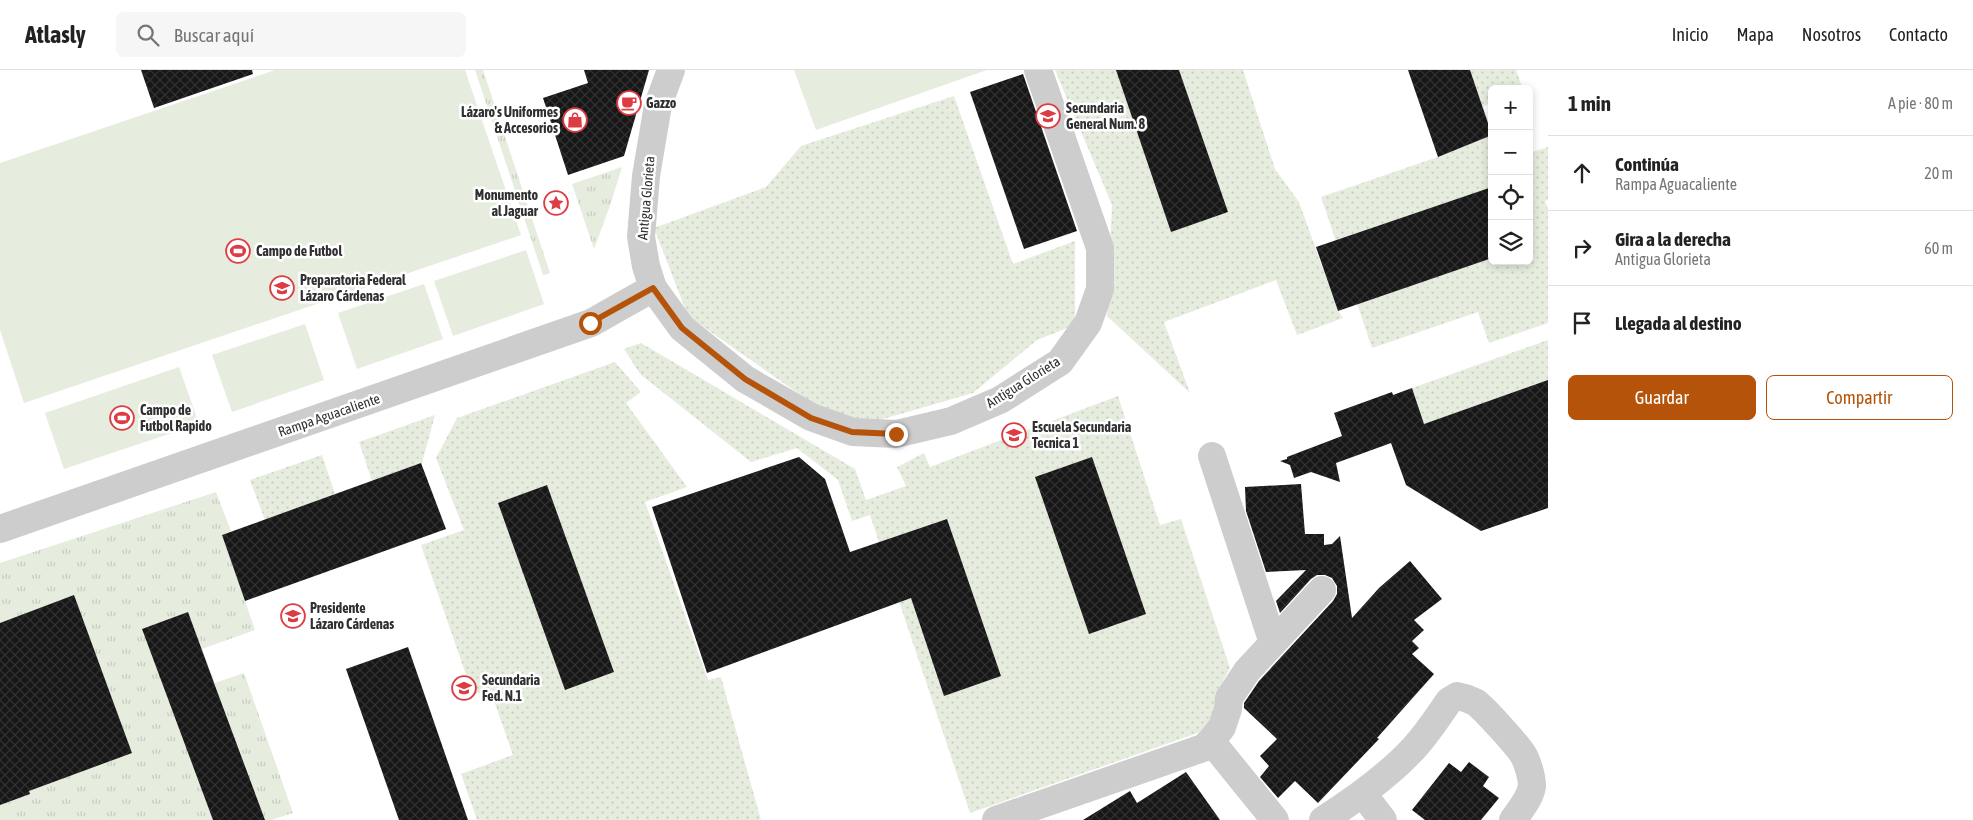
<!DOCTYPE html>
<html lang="es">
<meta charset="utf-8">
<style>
:root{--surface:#fff;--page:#f6f6f6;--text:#222;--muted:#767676;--line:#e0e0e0;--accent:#b45309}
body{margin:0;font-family:"Asap Condensed",sans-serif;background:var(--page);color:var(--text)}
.controls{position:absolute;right:15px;top:15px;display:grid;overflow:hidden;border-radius:8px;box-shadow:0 2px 8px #0003}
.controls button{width:45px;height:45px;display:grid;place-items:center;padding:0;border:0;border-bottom:1px solid var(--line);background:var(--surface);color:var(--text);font:25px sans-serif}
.stop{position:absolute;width:15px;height:15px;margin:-11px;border:4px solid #b45309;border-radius:50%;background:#fff}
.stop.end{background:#b45309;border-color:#fff;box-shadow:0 1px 5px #0008}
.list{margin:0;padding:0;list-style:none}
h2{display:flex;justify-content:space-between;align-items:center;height:65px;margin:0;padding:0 20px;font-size:21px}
h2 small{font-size:16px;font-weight:400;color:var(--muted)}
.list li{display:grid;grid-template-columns:32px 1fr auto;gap:15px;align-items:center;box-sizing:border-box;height:75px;padding:0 20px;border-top:1px solid var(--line)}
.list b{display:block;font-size:19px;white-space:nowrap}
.list p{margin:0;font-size:16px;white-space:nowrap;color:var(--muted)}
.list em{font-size:16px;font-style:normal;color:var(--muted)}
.actions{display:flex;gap:10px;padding:15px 20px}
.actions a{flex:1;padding:11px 0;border:1px solid var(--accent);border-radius:8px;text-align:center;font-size:18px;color:var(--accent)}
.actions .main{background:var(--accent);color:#fff}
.icon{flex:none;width:28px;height:28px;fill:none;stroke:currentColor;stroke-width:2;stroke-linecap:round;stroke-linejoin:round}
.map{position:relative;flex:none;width:1548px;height:750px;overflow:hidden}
header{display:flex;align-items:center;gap:30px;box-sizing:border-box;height:70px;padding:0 25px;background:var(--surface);border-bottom:1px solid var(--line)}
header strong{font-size:24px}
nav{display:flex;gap:28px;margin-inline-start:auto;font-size:18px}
.search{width:350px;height:45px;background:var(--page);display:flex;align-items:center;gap:12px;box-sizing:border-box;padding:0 18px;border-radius:8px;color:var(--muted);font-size:19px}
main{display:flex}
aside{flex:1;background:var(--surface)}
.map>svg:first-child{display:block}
.grass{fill:url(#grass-tufts)}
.park{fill:url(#park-dots)}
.pitch{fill:#e6eddf}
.building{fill:url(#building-cross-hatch)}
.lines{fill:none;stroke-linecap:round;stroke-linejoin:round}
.minor{stroke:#cdcdcd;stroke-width:28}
.route{stroke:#b45309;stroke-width:6}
.labels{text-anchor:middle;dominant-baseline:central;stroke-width:5;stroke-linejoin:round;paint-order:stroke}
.poi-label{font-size:14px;font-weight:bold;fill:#303030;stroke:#fff;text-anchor:start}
.street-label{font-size:14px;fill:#303030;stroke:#fff}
</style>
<header>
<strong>Atlasly</strong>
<div class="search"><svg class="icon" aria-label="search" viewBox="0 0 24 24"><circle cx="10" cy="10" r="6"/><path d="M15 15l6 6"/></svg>Buscar aquí</div>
<nav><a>Inicio</a><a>Mapa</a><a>Nosotros</a><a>Contacto</a></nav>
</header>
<main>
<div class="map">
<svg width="1548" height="750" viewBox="0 0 1548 750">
<defs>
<pattern id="grass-tufts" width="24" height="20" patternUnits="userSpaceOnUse" patternTransform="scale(1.25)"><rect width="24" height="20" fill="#e6eddf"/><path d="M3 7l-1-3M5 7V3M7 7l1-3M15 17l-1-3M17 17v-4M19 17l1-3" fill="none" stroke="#c6ccc0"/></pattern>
<pattern id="park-dots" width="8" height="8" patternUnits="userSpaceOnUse" patternTransform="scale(1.25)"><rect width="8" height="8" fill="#e6eddf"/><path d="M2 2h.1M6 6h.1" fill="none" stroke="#c6ccc0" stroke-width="1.8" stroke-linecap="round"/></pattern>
<pattern id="building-cross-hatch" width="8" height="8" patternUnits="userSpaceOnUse" patternTransform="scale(1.25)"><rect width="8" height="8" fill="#171717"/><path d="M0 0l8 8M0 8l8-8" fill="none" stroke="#303030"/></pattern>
</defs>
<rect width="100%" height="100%" fill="#fff"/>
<!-- grass -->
<g class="grass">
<polygon points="475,0 483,0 550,203 543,205"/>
<polygon points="622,97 611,133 594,179 572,114"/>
<polygon points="216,422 231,461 222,465 255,560 202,579 215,613 244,603 293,743 271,750 0,750 0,493"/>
</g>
<!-- park -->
<g class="park">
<polygon points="1055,0 1243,0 1275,99 1299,132 1338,241 1343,248 1297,265 1276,210 1164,252 1190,323 1107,246 1112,135"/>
<polygon points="1408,0 1516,0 1523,19 1492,19 1492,33 1483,36 1492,63 1492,191 1529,191 1529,83 1548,77 1548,130 1545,131 1548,139 1548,253 1489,273 1478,242 1372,278 1321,127 1438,87"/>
<polygon points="954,26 1013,194 1075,171 1075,255 1037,270 973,323 876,351 832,347 688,246 654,158 766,117 801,76"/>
<polygon points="1548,270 1548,310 1424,354 1412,318"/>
<polygon points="641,273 855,399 866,430 906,416 897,397 924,383 930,397 1118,326 1160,455 1181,449 1230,598 1219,618 1209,659 970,743 870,445 852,451 838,410 797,378 751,392 640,304 624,279"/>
<polygon points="615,292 641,322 626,333 687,417 645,432 708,610 721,607 761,750 477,750 461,704 513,685 490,619 473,625 421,475 464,460 436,388 457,348"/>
<polygon points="435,345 422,393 372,411 359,372"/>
<polygon points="322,385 335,424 265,450 250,410"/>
</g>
<!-- pitch -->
<g class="pitch">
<polygon points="275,0 465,0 521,165 24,333 0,260 0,93"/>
<polygon points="794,0 987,0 816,60"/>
<polygon points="526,180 544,234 453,266 434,211"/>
<polygon points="424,214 443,269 357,299 338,243"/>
<polygon points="305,254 324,310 232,342 212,285"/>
<polygon points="179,297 199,354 64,399 45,343"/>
</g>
<!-- building -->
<g class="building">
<polygon points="141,0 252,0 253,4 154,38"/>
<polygon points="584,0 649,0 624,86 568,105 543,28 588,13"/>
<polygon points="1116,0 1179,0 1228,142 1171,162"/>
<polygon points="1408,0 1470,0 1492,65 1438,87"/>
<polygon points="1023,4 1077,161 1024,179 970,22"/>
<polygon points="1492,117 1492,188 1338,241 1316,177"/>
<polygon points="1548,310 1548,438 1481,461 1406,415 1391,373 1336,393 1340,412 1311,402 1294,408 1290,395 1280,391 1287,389 1287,387 1342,366 1334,343 1392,322 1393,325 1412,318 1424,354"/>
<polygon points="799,387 825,409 850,482 947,449 1001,606 944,626 911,528 707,603 652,437"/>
<polygon points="1092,387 1146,544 1089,564 1035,407"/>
<polygon points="421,393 446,459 245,531 222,465"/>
<polygon points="1301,414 1305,464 1324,464 1324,475 1332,474 1340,466 1352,548 1379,518 1410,491 1442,529 1414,550 1424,560 1412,571 1419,578 1412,584 1434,604 1377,668 1379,669 1318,733 1295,711 1278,728 1260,707 1269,696 1260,686 1277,669 1244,638 1244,633 1259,611 1333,531 1337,524 1337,516 1332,508 1325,505 1317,505 1311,509 1280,543 1276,531 1306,500 1266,502 1246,441 1245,417"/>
<polygon points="547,415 614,602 565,620 498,433"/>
<polygon points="74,525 132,683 29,721 30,724 0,735 0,553"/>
<polygon points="188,542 214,613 265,750 213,750 158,602 142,559"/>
<polygon points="408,577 468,750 399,750 346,599"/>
<polygon points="1469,692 1489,707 1483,716 1499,728 1481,750 1425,750 1412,740 1449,693 1461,702"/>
<polygon points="1186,702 1220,750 1083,750 1130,721 1137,733"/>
</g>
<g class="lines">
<!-- minor -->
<g class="minor">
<polyline points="671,0 658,35 646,106 641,167 646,196 653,218 682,258 745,309 811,347 853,362 896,364 951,351 1000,330 1060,292 1088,253 1100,219 1100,178 1038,0"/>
<polyline points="1212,386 1273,573"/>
<polyline points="0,459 591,253 653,218"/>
<polyline points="1211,671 1275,750"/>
<polyline points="1363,724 1383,750"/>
<polyline points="996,750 1203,678 1211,671 1222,657 1228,639 1229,628 1247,601 1322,520"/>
<path d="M1323,750C1356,729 1387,707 1414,678C1427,664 1438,647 1449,631L1457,626C1463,627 1469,629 1475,632C1484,638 1519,677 1524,686C1528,694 1532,707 1532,716C1530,729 1520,740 1513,750"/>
</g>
</g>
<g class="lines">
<!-- route -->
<polyline class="route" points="590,253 653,218 682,258 745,309 811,348 852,362 896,364"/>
</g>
<!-- icons -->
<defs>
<g id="cafe-ring" transform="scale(1.25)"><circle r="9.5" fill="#fff" stroke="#de3c43" stroke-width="1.5"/><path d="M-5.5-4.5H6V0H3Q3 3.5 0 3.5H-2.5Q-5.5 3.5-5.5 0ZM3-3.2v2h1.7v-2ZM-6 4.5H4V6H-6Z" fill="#de3c43"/></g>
<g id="school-ring" transform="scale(1.25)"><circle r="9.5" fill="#fff" stroke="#de3c43" stroke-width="1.5"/><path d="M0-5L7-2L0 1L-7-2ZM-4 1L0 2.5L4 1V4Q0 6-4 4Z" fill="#de3c43"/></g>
<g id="shop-ring" transform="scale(1.25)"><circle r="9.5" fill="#fff" stroke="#de3c43" stroke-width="1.5"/><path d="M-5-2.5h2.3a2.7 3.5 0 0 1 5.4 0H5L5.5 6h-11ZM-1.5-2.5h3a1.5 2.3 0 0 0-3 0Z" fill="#de3c43"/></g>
<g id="sight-ring" transform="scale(1.25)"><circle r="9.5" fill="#fff" stroke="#de3c43" stroke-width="1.5"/><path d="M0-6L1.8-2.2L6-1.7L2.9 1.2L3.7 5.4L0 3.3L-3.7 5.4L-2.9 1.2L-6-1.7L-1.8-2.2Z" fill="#de3c43"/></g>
<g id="stadium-ring" transform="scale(1.25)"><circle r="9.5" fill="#fff" stroke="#de3c43" stroke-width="1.5"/><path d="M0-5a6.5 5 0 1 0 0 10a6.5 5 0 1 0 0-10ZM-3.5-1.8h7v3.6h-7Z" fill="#de3c43"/></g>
</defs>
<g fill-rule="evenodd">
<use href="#cafe-ring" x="629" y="33"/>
<use href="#school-ring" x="1048" y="46"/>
<use href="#shop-ring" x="575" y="50"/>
<use href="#sight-ring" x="556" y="133"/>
<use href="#stadium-ring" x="238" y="181"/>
<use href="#school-ring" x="282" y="218"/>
<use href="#stadium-ring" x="122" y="348"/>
<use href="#school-ring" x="1014" y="365"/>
<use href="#school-ring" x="293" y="546"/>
<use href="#school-ring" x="464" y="618"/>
</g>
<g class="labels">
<!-- poi labels -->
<g class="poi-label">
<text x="646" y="33">Gazzo</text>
<text x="1066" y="38">Secundaria<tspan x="1066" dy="16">General Num. 8</tspan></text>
<text x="558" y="42" text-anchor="end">Lázaro's Uniformes<tspan x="558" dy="16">&amp; Accesorios</tspan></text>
<text x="538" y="125" text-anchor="end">Monumento<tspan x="538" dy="16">al Jaguar</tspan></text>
<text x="256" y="181">Campo de Futbol</text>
<text x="300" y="210">Preparatoria Federal<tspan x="300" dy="16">Lázaro Cárdenas</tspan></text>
<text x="140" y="340">Campo de<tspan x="140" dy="16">Futbol Rapido</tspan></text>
<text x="1032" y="357">Escuela Secundaria<tspan x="1032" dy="16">Tecnica 1</tspan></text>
<text x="310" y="538">Presidente<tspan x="310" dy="16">Lázaro Cárdenas</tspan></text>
<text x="482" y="610">Secundaria<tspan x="482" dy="16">Fed. N.1</tspan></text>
</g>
<!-- street labels -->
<g class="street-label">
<text transform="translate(646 128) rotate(-85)">Antigua Glorieta</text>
<text transform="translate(1023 312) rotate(-32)">Antigua Glorieta</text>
<text transform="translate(329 345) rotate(-19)">Rampa Aguacaliente</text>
</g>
</g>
</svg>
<div class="controls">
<button>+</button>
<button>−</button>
<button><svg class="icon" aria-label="locate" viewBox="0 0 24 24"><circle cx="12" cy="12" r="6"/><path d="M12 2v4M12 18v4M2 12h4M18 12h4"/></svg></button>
<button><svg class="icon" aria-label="layers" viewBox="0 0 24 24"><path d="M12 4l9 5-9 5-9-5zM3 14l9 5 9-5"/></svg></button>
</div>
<div class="stop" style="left:590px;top:253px"></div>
<div class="stop end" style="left:896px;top:364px"></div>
</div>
<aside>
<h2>1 min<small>A pie · 80 m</small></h2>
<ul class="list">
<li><svg class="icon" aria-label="ahead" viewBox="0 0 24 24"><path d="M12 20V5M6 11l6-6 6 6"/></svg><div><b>Continúa</b><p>Rampa Aguacaliente</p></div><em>20 m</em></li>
<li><svg class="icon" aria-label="right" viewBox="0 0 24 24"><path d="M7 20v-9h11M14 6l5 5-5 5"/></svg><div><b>Gira a la derecha</b><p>Antigua Glorieta</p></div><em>60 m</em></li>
<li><svg class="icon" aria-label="arrive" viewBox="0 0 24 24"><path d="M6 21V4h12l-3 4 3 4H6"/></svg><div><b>Llegada al destino</b></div></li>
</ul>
<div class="actions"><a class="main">Guardar</a><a>Compartir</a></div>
</aside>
</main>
